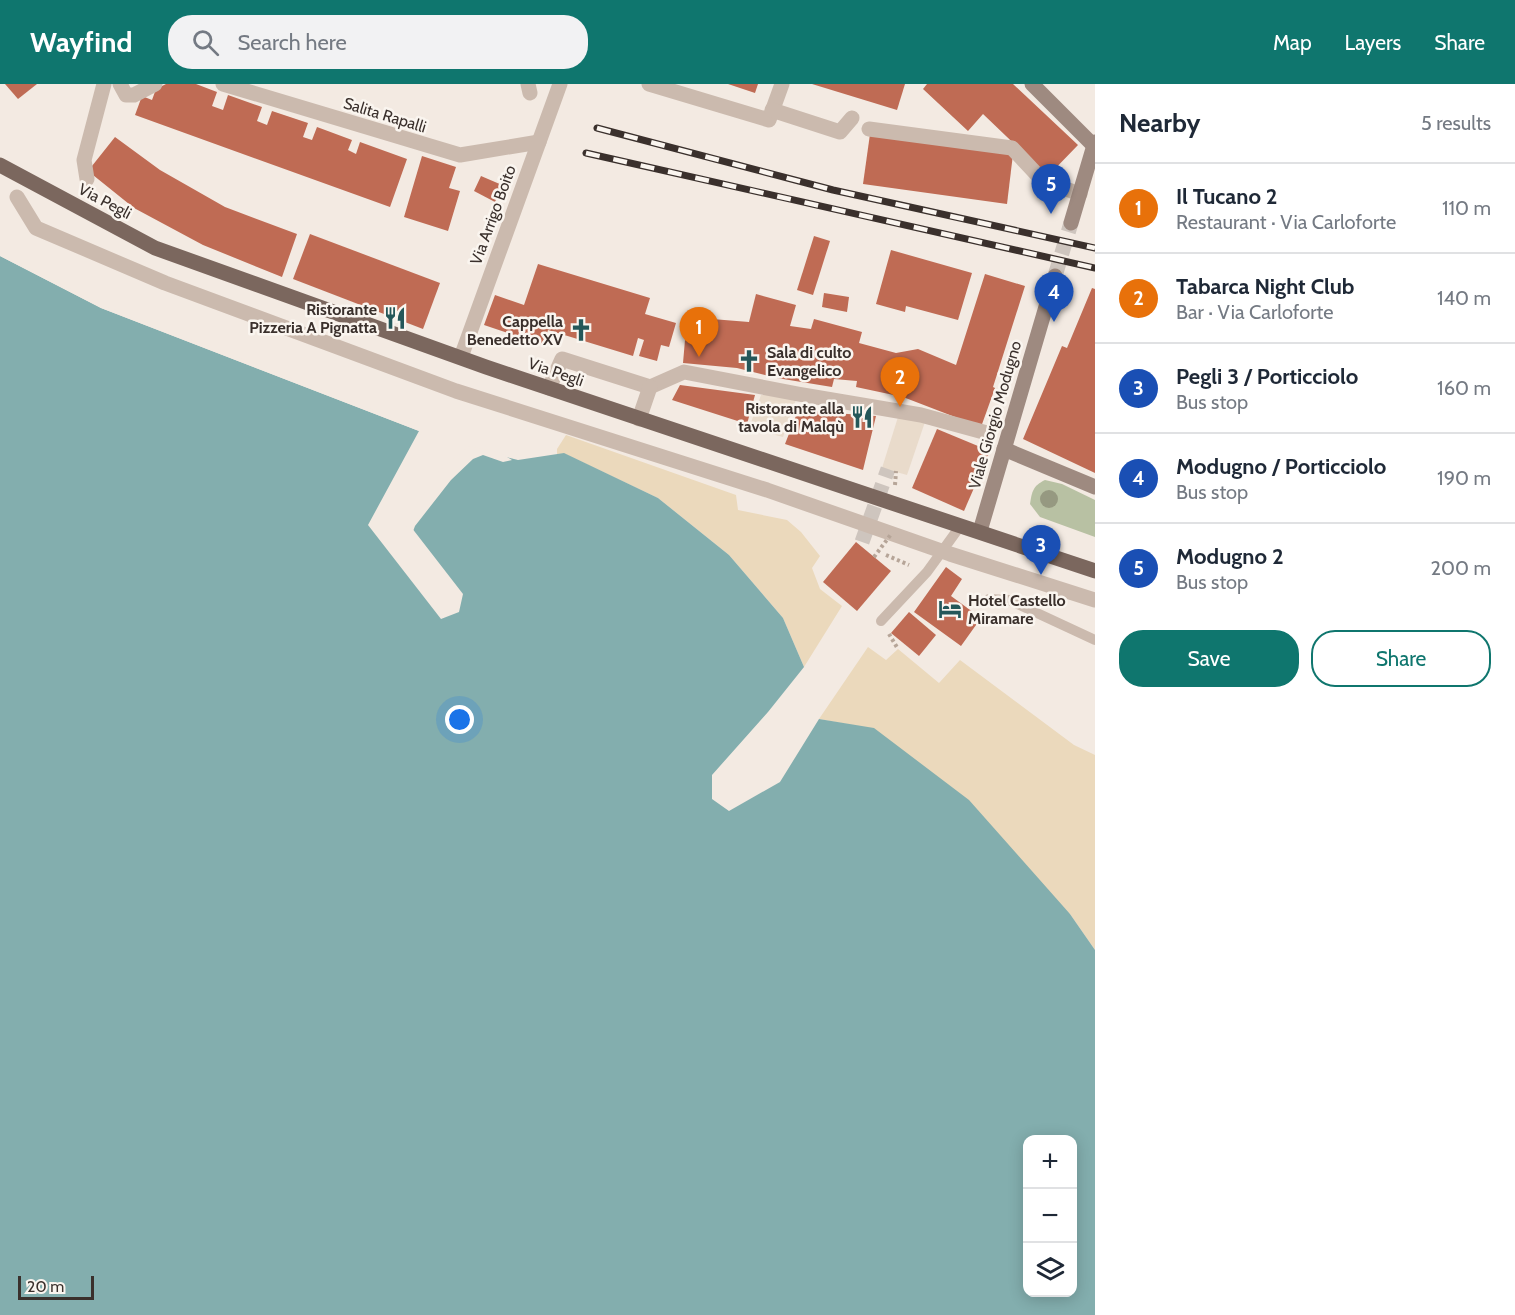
<!DOCTYPE html>
<meta charset="utf-8">
<style>
:root{--surface:#fff;--page:#f2f2f3;--text:#1f2937;--muted:#747a83;--line:#e0e1e3;--accent:#0f766e}
body{margin:0;font-family:Cabin,sans-serif;background:var(--page);color:var(--text)}
.controls{position:absolute;right:18px;bottom:18px;display:grid;overflow:hidden;border-radius:12px;box-shadow:0 3px 15px #0003}
.controls button{width:54px;height:54px;display:grid;place-items:center;padding:0;border:0;border-bottom:2px solid var(--line);background:var(--surface);color:var(--text);font:30px sans-serif}
.scale{position:absolute;left:18px;bottom:15px;width:76px;box-sizing:border-box;padding-left:6px;border:3px solid #3a302c;border-top:0;font-size:16px;line-height:21px;white-space:nowrap;color:#3a302c;-webkit-text-stroke:4px #faf5ef;paint-order:stroke}
.you{position:absolute;left:460px;top:636px;width:21px;height:21px;margin:-15px;border:4px solid #fff;border-radius:50%;background:#1a73e8;box-shadow:0 0 0 9px #1a73e833}
.badge{display:grid;place-items:center;width:39px;height:39px;border-radius:50%;background:var(--accent);color:#fff;font-size:20px;font-weight:700}
.pin{position:absolute;translate:-50% -50px;filter:drop-shadow(0 2px 3px #0008)}
.pin::after{content:'';position:absolute;top:32px;width:21px;height:18px;background:inherit;clip-path:polygon(0 0,100% 0,50% 100%)}
.list{margin:0;padding:0;list-style:none}
h2{display:flex;justify-content:space-between;align-items:center;height:78px;margin:0;padding:0 24px;font-size:26px}
h2 small{font-size:20px;font-weight:400;color:var(--muted)}
.list li{display:grid;grid-template-columns:39px 1fr auto;gap:18px;align-items:center;box-sizing:border-box;height:90px;padding:0 24px;border-top:2px solid var(--line)}
.list b{display:block;font-size:22px;white-space:nowrap}
.list p{margin:0;font-size:20px;white-space:nowrap;color:var(--muted)}
.list em{font-size:20px;font-style:normal;color:var(--muted)}
.actions{display:flex;gap:12px;padding:18px 24px}
.actions a{flex:1;padding:14px 0;border:2px solid var(--accent);border-radius:24px;text-align:center;font-size:21px;color:var(--accent)}
.actions .main{background:var(--accent);color:#fff}
.icon{flex:none;width:33px;height:33px;fill:none;stroke:currentColor;stroke-width:2;stroke-linecap:round;stroke-linejoin:round}
.map{position:relative;flex:none;width:1095px;height:1231px;overflow:hidden}
header{display:flex;align-items:center;gap:36px;box-sizing:border-box;height:84px;padding:0 30px;background:var(--accent);color:#fff}
header strong{font-size:28px}
nav{display:flex;gap:33px;margin-inline-start:auto;font-size:21px}
.search{width:420px;height:54px;background:var(--page);display:flex;align-items:center;gap:15px;box-sizing:border-box;padding:0 21px;border-radius:24px;color:var(--muted);font-size:22px}
main{display:flex}
aside{flex:1;background:var(--surface)}
.map>svg:first-child{display:block}
.green{fill:#b8c1a3}
.sand{fill:#ebd9bc}
.plaza{fill:#e9dbcb}
.water{fill:#83aeae;fill-rule:evenodd}
.pier{fill:#f3eae2}
.building{fill:#bf6b54}
.lines{fill:none;stroke-linecap:round;stroke-linejoin:round}
.street-tunnel{stroke:#cec5be;stroke-width:15;stroke-dasharray:15 8;stroke-linecap:butt}
.path{stroke:#b6a598;stroke-width:4;stroke-dasharray:3 3;stroke-linecap:butt}
.lane{stroke:#cbbaae;stroke-width:10}
.street{stroke:#cbbaae;stroke-width:15}
.secondary{stroke:#9e8a80;stroke-width:15}
.primary{stroke:#7b675e;stroke-width:15}
.rail-casing{stroke:#3a302c;stroke-width:7}
.rail{stroke:#faf5ef;stroke-width:4.5;stroke-dasharray:14;stroke-linecap:butt}
.path-bridge{stroke:#b6a598;stroke-width:4;stroke-dasharray:3 3;stroke-linecap:butt}
.tree{fill:#969981}
.labels{text-anchor:middle;dominant-baseline:central;stroke-width:5;stroke-linejoin:round;paint-order:stroke}
.street-label{font-size:16px;fill:#3a302c;stroke:#faf5ef}
.poi-label{font-size:16px;font-weight:bold;fill:#3a302c;stroke:#faf5ef;text-anchor:end}
</style>
<header>
<strong>Wayfind</strong>
<div class="search"><svg class="icon" aria-label="search" viewBox="0 0 24 24"><circle cx="10" cy="10" r="6"/><path d="M15 15l6 6"/></svg>Search here</div>
<nav><a>Map</a><a>Layers</a><a>Share</a></nav>
</header>
<main>
<div class="map">
<svg width="1095" height="1231" viewBox="0 0 1095 1231">
<rect width="100%" height="100%" fill="#f3eae2"/>
<!-- green -->
<path class="green" d="M1045,396L1062,400L1095,416V453L1040,433L1030,420C1032,407 1033,402 1045,396Z"/>
<!-- sand -->
<g class="sand">
<polygon points="566,351 736,411 738,426 787,436 801,448 820,472 812,484 820,505 842,522 804,583 783,534 729,471 658,414 565,370 557,371 557,365"/>
<polygon points="868,563 886,576 898,565 939,599 960,576 1074,661 1095,671 1095,866 1070,830 874,645 819,635"/>
</g>
<!-- plaza -->
<g class="plaza">
<polygon points="798,310 783,353 749,344 761,311"/>
<polygon points="927,332 907,391 882,384 898,333"/>
</g>
<!-- water -->
<path class="water" d="M0,172L101,224L419,347L368,441L441,535L459,528L463,510L408,439L471,364L518,376L564,369L658,414L729,471L783,534L804,583L768,628L712,691V715L729,727L780,698L819,635L874,644L969,716L1070,830L1095,866V1231H0ZM1028,1056H1072V1208H1028Z"/>
<!-- pier -->
<g class="pier">
<polygon points="0,169 103,221 420,344 422,348 420,351 419,347 101,224 0,172"/>
<polygon points="469,362 499,368 512,376 503,378 483,371 473,375 451,396 415,442 412,450 405,441 405,438 438,388"/>
</g>
<!-- building -->
<g class="building">
<polygon points="5,0 37,0 18,15"/>
<polygon points="166,0 196,0 217,8 212,22 223,26 228,11 262,23 257,37 267,41 272,27 308,39 303,53 312,56 317,43 352,56 348,66 356,70 360,58 407,75 390,123 135,31 142,12 152,16 156,5"/>
<polygon points="728,0 758,0 755,9"/>
<polygon points="812,0 905,0 897,26"/>
<polygon points="927,0 1013,0 1078,61 1048,92 983,30 968,47 923,5"/>
<polygon points="870,50 1013,70 1007,120 863,100"/>
<polygon points="115,53 160,86 225,123 297,150 282,193 203,161 134,124 88,87"/>
<polygon points="422,72 456,83 449,104 460,107 448,147 404,133"/>
<polygon points="481,92 502,101 495,118 474,107"/>
<polygon points="310,150 440,199 423,245 293,195"/>
<polygon points="814,152 830,157 813,211 797,206"/>
<polygon points="891,166 972,189 958,236 906,222 905,228 876,220"/>
<polygon points="538,180 650,214 645,230 676,239 669,263 661,261 657,277 639,272 644,256 638,254 633,272 548,246 543,261 484,241 495,211 524,221"/>
<polygon points="985,190 1025,202 993,303 995,304 981,343 903,313 856,303 857,297 834,295 832,303 777,294 737,284 683,279 687,233 749,238 756,210 796,221 790,242 811,245 814,235 862,248 859,259 896,269 918,265 956,281"/>
<polygon points="1092,204 1095,205 1095,389 1023,355 1062,262 1067,264"/>
<polygon points="824,209 849,213 847,228 822,223"/>
<polygon points="680,301 755,311 747,340 672,316"/>
<polygon points="799,324 820,328 876,332 863,386 785,360"/>
<polygon points="937,345 990,367 964,427 912,404"/>
<polygon points="856,458 891,487 857,527 823,498"/>
<polygon points="946,483 962,495 951,512 981,534 961,562 914,528"/>
<polygon points="909,528 936,551 919,572 891,549"/>
</g>
<g class="lines">
<!-- street-tunnel -->
<g class="street-tunnel">
<polyline points="1055,192 1071,139"/>
<polyline points="862,458 888,385"/>
</g>
<!-- path -->
<g class="path">
<polyline points="895,401 896,387"/>
<polyline points="886,471 909,481"/>
<polyline points="889,550 898,565"/>
</g>
<!-- lane -->
<g class="lane">
<polyline points="989,515 1009,516 1095,556"/>
<polyline points="881,537 927,488 961,441"/>
</g>
<!-- street -->
<g class="street">
<polyline points="120,0 126,11 134,11 155,0"/>
<polyline points="223,0 460,71 539,58"/>
<polyline points="528,0 530,9"/>
<polyline points="649,0 769,36 782,0"/>
<polyline points="772,26 840,48 852,34"/>
<polyline points="869,45 1012,64 1043,97 1080,110"/>
<polyline points="87,95 84,76 104,0"/>
<polyline points="17,113 36,144 165,199 456,307 767,406 950,470 1095,516"/>
<polyline points="461,273 560,0"/>
<polyline points="650,303 684,288 798,310 921,331 987,349"/>
<polyline points="549,304 562,275 650,303"/>
<polyline points="639,335 650,303"/>
</g>
<!-- secondary -->
<g class="secondary">
<polyline points="1032,0 1094,62"/>
<polyline points="1071,139 1095,58"/>
<polyline points="1004,365 1095,403"/>
<polyline points="980,447 1055,192"/>
</g>
<!-- primary -->
<polyline class="primary" points="0,81 155,164 486,283 1095,487"/>
<!-- rail casing -->
<g class="rail-casing">
<g id="rail">
<polyline points="597,44 833,106 1095,164"/>
<polyline points="586,69 1095,184"/>
</g>
</g>
<!-- rail -->
<use href="#rail" class="rail"/>
<!-- path-bridge -->
<polyline class="path-bridge" points="874,473 892,449"/>
</g>
<!-- trees -->
<circle class="tree" cx="1049" cy="415" r="9"/>
<!-- icons -->
<defs>
<g id="restaurant-bare" transform="scale(1.8)"><path d="M-5-6h1v4h1v-4h1v4h1v-4h1v5L-1.5 .5V6h-2V.5L-5-1ZM5-6V6H3V1.5H1.5Q1.5-4 5-6Z" fill="#245759" stroke="#faf5ef" stroke-width="2.5" paint-order="stroke"/></g>
<g id="church-bare" transform="scale(1.8)"><path d="M-1.2-6h2.4v3.5h3.3v2.4h-3.3V6h-2.4V-.1h-3.3v-2.4h3.3Z" fill="#245759" stroke="#faf5ef" stroke-width="2.5" paint-order="stroke"/></g>
<g id="hotel-bare" transform="scale(1.8)"><path d="M-6-4.5h1.5V1H6V5H4.5V3h-9V5H-6ZM-4 0a1.8 1.8 0 1 1 3.6 0ZM.5 0V-2.5h3Q6-2.5 6 0Z" fill="#245759" stroke="#faf5ef" stroke-width="2.5" paint-order="stroke"/></g>
</defs>
<g fill-rule="evenodd">
<use href="#restaurant-bare" x="395" y="234"/>
<use href="#church-bare" x="581" y="246"/>
<use href="#church-bare" x="749" y="277"/>
<use href="#restaurant-bare" x="862" y="333"/>
<use href="#hotel-bare" x="950" y="525"/>
</g>
<g class="labels">
<!-- street labels -->
<g class="street-label">
<text transform="translate(385 31) rotate(17)">Salita Rapalli</text>
<text transform="translate(105 117) rotate(28)">Via Pegli</text>
<text transform="translate(493 131) rotate(-70)">Via Arrigo Boito</text>
<text transform="translate(556 288) rotate(19)">Via Pegli</text>
<text transform="translate(995 331) rotate(-74)">Viale Giorgio Modugno</text>
</g>
<!-- poi labels -->
<g class="poi-label">
<text x="377" y="225">Ristorante<tspan x="377" dy="18">Pizzeria A Pignatta</tspan></text>
<text x="563" y="237">Cappella<tspan x="563" dy="18">Benedetto XV</tspan></text>
<text x="767" y="268" text-anchor="start">Sala di culto<tspan x="767" dy="18">Evangelico</tspan></text>
<text x="844" y="324">Ristorante alla<tspan x="844" dy="18">tavola di Malqù</tspan></text>
<text x="968" y="516" text-anchor="start">Hotel Castello<tspan x="968" dy="18">Miramare</tspan></text>
</g>
</g>
</svg>
<div class="controls">
<button>+</button>
<button>−</button>
<button><svg class="icon" aria-label="layers" viewBox="0 0 24 24"><path d="M12 4l9 5-9 5-9-5zM3 14l9 5 9-5"/></svg></button>
</div>
<div class="scale">20 m</div>
<div class="you"></div>
<div class="pin badge" style="left:699px;top:273px;background:#e8710a">1</div>
<div class="pin badge" style="left:900px;top:323px;background:#e8710a">2</div>
<div class="pin badge" style="left:1041px;top:491px;background:#1a4fb4">3</div>
<div class="pin badge" style="left:1054px;top:238px;background:#1a4fb4">4</div>
<div class="pin badge" style="left:1051px;top:130px;background:#1a4fb4">5</div>
</div>
<aside>
<h2>Nearby<small>5 results</small></h2>
<ul class="list">
<li><span class="badge" style="background:#e8710a">1</span><div><b>Il Tucano 2</b><p>Restaurant · Via Carloforte</p></div><em>110 m</em></li>
<li><span class="badge" style="background:#e8710a">2</span><div><b>Tabarca Night Club</b><p>Bar · Via Carloforte</p></div><em>140 m</em></li>
<li><span class="badge" style="background:#1a4fb4">3</span><div><b>Pegli 3 / Porticciolo</b><p>Bus stop</p></div><em>160 m</em></li>
<li><span class="badge" style="background:#1a4fb4">4</span><div><b>Modugno / Porticciolo</b><p>Bus stop</p></div><em>190 m</em></li>
<li><span class="badge" style="background:#1a4fb4">5</span><div><b>Modugno 2</b><p>Bus stop</p></div><em>200 m</em></li>
</ul>
<div class="actions"><a class="main">Save</a><a>Share</a></div>
</aside>
</main>
